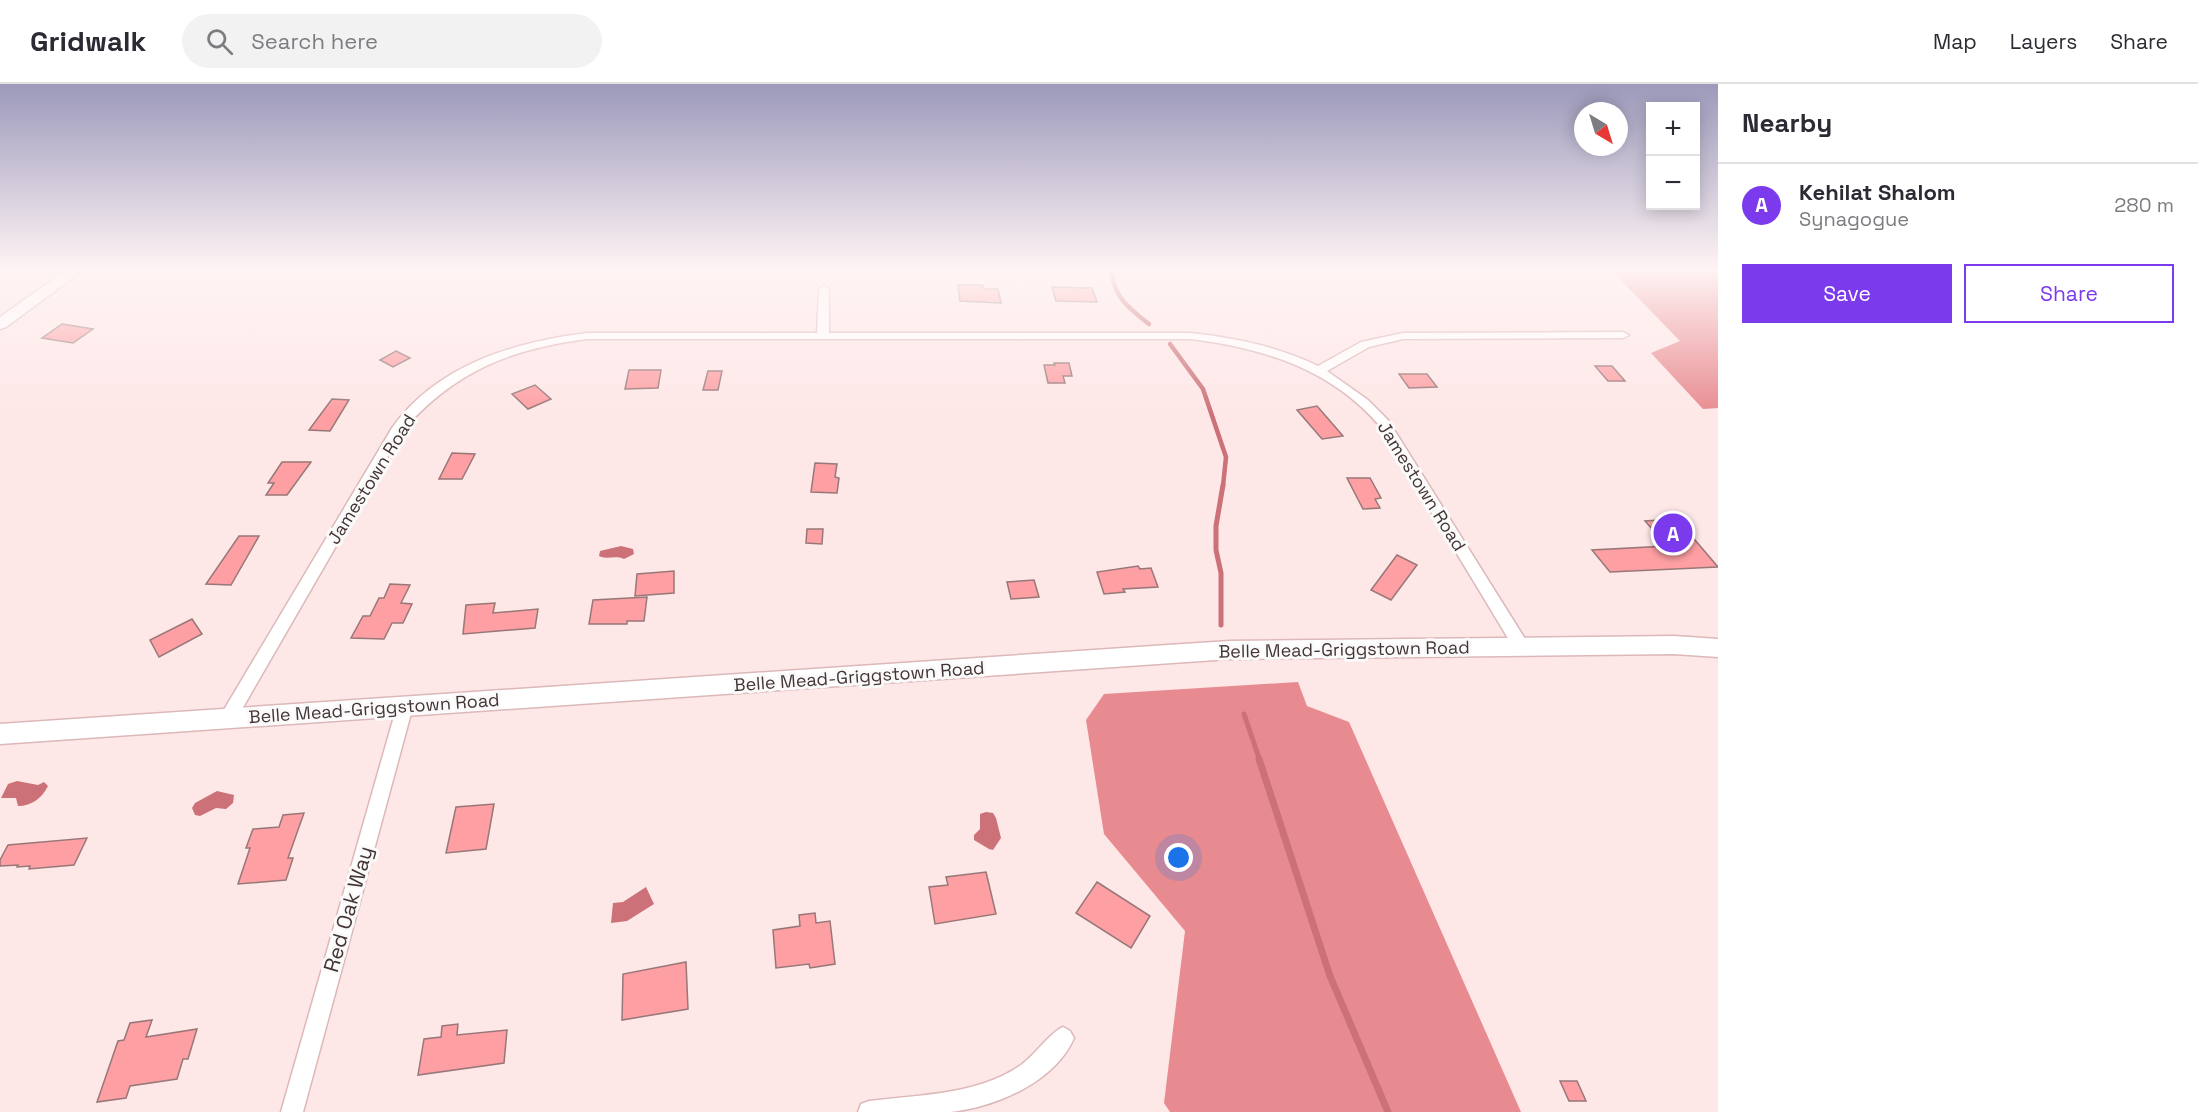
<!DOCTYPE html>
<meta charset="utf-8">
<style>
:root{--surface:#fff;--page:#f2f2f3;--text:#2b2b33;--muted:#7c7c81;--line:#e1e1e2;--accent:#7c3aed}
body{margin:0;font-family:"Space Grotesk",sans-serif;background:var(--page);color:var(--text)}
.controls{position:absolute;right:18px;top:18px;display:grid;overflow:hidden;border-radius:0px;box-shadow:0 3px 15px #0003}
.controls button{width:54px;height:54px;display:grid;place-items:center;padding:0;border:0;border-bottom:2px solid var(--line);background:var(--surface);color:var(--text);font:30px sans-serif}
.compass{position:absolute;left:1574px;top:18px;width:54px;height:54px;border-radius:50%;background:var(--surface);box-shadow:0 3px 15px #0003;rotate:142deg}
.you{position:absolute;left:1179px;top:774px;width:21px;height:21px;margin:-15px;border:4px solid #fff;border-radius:50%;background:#1a73e8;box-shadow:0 0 0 9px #1a73e833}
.badge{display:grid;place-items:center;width:39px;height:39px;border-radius:50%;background:var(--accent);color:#fff;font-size:20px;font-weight:700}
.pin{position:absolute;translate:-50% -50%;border:3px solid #fff;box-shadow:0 2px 6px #0006}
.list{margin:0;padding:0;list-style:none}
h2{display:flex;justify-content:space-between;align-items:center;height:78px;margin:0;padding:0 24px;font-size:26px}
h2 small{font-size:20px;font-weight:400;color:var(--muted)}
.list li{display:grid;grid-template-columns:39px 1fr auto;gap:18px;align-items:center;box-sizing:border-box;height:84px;padding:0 24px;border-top:2px solid var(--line)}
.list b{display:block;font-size:22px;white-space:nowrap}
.list p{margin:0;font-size:20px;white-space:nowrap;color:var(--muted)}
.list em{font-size:20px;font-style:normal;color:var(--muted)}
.actions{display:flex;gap:12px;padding:18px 24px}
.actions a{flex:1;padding:14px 0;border:2px solid var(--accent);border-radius:0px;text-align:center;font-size:21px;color:var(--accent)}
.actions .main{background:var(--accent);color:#fff}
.icon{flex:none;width:33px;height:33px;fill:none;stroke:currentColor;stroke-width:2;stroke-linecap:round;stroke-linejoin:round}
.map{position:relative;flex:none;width:1718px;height:1028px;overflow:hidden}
header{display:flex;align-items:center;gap:36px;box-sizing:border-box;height:84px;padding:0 30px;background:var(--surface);border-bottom:2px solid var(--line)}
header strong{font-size:28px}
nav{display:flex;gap:33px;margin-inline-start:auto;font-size:21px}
.search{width:420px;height:54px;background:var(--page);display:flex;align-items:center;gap:15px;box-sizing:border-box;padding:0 21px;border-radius:33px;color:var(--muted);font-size:22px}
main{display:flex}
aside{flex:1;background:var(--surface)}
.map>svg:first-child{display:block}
.forest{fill:#e88b90}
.water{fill:#cb7177}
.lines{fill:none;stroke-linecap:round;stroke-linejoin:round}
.stream-far2{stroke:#cb7177;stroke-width:4.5}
.stream-far1{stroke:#cb7177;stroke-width:5}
.stream{stroke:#cb7177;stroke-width:7}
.building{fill:#fd9fa3;stroke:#987778;stroke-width:1.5}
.street-casing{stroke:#dcb8b9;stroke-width:3}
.secondary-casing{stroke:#dcb8b9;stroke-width:3}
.street{fill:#fff;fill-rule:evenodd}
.secondary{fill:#fff;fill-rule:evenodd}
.labels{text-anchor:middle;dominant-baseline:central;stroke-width:6;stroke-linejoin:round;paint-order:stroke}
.street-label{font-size:18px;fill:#443535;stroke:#fafafa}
.near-street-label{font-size:21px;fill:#443535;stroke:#fafafa}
</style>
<header>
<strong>Gridwalk</strong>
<div class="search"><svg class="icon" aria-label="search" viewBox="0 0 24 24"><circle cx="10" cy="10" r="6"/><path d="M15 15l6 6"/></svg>Search here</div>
<nav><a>Map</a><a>Layers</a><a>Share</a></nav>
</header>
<main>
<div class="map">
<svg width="1718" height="1028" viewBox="0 0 1718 1028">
<rect width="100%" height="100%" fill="#fee7e7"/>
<!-- forest -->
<g class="forest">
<polygon points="1612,187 1718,187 1718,324 1703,325 1651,269 1680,257"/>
<polygon points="1298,598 1307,622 1349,638 1521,1028 1170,1028 1164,1019 1185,847 1104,750 1086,636 1104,610"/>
</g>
<!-- water -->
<g class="water">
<path d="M621,462L633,465L634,470L624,475C615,471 606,476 599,472L600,467Z"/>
<path d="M17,697L38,701L44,698L48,702C42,714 32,722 18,722L16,714H1L8,700Z"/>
<polygon points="217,707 234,711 233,719 226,725 216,724 200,732 195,731 192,724 195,719"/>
<polygon points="986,728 993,729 996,734 1001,754 993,766 989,765 974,756 974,751 980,745 980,730"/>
<polygon points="646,803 654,820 627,837 611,839 613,819 623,818"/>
</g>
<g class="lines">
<!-- stream-far2 -->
<g class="stream-far2">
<path d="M1112,187C1112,212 1131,226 1149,240"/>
<polyline points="1170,260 1203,305 1226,373 1223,402"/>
</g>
<!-- stream-far1 -->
<g class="stream-far1">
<polyline points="1221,541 1221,489 1216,466 1216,442 1223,401"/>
<polyline points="1244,630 1260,677"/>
</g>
<!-- stream -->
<polyline class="stream" points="1259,675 1330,892 1388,1028"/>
</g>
<!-- building -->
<g class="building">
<polygon points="958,201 983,201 984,205 998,205 1001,219 960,217"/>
<polygon points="1052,203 1092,204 1097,218 1056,217"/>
<polygon points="62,240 93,245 73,259 42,254"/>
<polygon points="396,267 410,274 393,283 380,276"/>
<polygon points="1054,279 1069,279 1072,292 1063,292 1065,299 1048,299 1044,281 1055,281"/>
<polygon points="1595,282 1612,282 1625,297 1608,297"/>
<polygon points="629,286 661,286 658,304 625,305"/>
<polygon points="708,287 722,287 718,306 703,306"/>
<polygon points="1399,290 1427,290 1437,303 1409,304"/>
<polygon points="535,301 551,315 528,325 512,310"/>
<polygon points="332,315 349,316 330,347 309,346"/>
<polygon points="1317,322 1343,352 1322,355 1297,326"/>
<polygon points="452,369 475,370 462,395 439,395"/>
<polygon points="282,378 311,378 287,411 266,411 274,399 268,399"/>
<polygon points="815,379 837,380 835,393 839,394 837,409 811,408"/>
<polygon points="1347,394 1370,394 1381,414 1375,415 1380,424 1363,425"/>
<polygon points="1677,435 1718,483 1610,488 1592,466 1667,462 1645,437"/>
<polygon points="807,445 823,445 822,460 806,459"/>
<polygon points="239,452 259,452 231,501 206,500"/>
<polygon points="1397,471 1417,481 1391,516 1371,506"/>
<polygon points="1138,482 1140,485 1151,484 1158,503 1123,505 1125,508 1104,510 1097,488"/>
<polygon points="674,487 674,509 635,512 637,490"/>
<polygon points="1034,496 1039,513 1011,515 1007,498"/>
<polygon points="390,500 410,501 401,519 412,520 403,539 392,539 384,555 351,554 363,532 370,532 379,514 384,514"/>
<polygon points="647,513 644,537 627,537 627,540 589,540 593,516"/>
<polygon points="495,519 493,529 538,525 535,544 463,550 466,521"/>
<polygon points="192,535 202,550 159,573 150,556"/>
<polygon points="494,720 486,765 446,769 456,723"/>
<polygon points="304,729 288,774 293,774 286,796 238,800 250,764 246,764 253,745 279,743 283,731"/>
<polygon points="87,754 74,781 29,785 30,782 17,783 18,781 0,782 0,776 8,761"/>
<polygon points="986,788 996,830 935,840 929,803 948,801 946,793"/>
<polygon points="1097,798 1150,832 1131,864 1076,829"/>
<polygon points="815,829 816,839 830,837 835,880 810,884 809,880 776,884 773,846 800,842 799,831"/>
<polygon points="686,878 688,925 622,936 623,890"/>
<polygon points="152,936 146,953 197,945 188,975 183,975 177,995 130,1002 126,1014 97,1018 118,957 124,956 130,939"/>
<polygon points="458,940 457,951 507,946 504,979 418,991 424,955 441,953 442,942"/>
<polygon points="1560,997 1577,997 1586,1017 1569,1017"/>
</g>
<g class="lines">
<!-- street casing -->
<g class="street-casing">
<g id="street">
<path d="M824,202L829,205V249H1191C1235,254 1277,262 1318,282L1361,258L1403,249L1623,248L1629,251L1623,254L1403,255L1369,263L1327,287L1368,316L1388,336L1527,558L1529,562L1527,566L1521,568L1515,566C1487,519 1459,473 1430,426C1415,401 1396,361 1378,340C1329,284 1262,264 1191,255H587C510,265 455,287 403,346L234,639L228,641L222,639L220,634L222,629L392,344C437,281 514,258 587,249H817L819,205Z"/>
<polygon points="405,615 411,617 413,622 303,1028 281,1028 397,622 399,617"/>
<path d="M1063,943L1070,947L1074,954C1055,998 996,1023 951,1028C921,1028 888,1028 858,1028L861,1020L869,1017C917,1011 976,1011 1018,983C1034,973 1049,949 1063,943Z"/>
</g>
</g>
<!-- secondary casing -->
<g class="secondary-casing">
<g id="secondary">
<polygon points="65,187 82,187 6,243 0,245 0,233"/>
<polygon points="1674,552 1718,555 1718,573 1674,570 1230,575 0,660 0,640 1168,561 1230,557"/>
</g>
</g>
<!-- street -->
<use href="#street" class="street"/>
<!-- secondary -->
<use href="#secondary" class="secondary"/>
</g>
<!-- sky -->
<linearGradient id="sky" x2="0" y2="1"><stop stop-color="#9c99bb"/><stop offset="0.56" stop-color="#fff4f4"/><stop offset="1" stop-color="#fff4f4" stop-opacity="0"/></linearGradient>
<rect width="1718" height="331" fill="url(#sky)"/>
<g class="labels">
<!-- street labels -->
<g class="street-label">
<text transform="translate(371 395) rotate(-58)">Jamestown Road</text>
<text transform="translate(1422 402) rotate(58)">Jamestown Road</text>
<text transform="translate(1344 565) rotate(-1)">Belle Mead-Griggstown Road</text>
<text transform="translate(859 592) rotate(-4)">Belle Mead-Griggstown Road</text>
<text transform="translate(374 624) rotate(-4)">Belle Mead-Griggstown Road</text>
</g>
<!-- near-street labels -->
<g class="near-street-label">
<text transform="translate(348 825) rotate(-74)">Red Oak Way</text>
</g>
</g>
</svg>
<div class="controls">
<button>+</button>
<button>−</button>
</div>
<svg class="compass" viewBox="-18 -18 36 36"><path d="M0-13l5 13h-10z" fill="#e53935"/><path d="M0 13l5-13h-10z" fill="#7c7c81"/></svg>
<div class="you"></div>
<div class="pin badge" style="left:1673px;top:449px">A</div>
</div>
<aside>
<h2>Nearby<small></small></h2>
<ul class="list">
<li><span class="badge">A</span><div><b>Kehilat Shalom</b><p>Synagogue</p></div><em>280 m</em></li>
</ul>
<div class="actions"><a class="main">Save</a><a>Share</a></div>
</aside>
</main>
